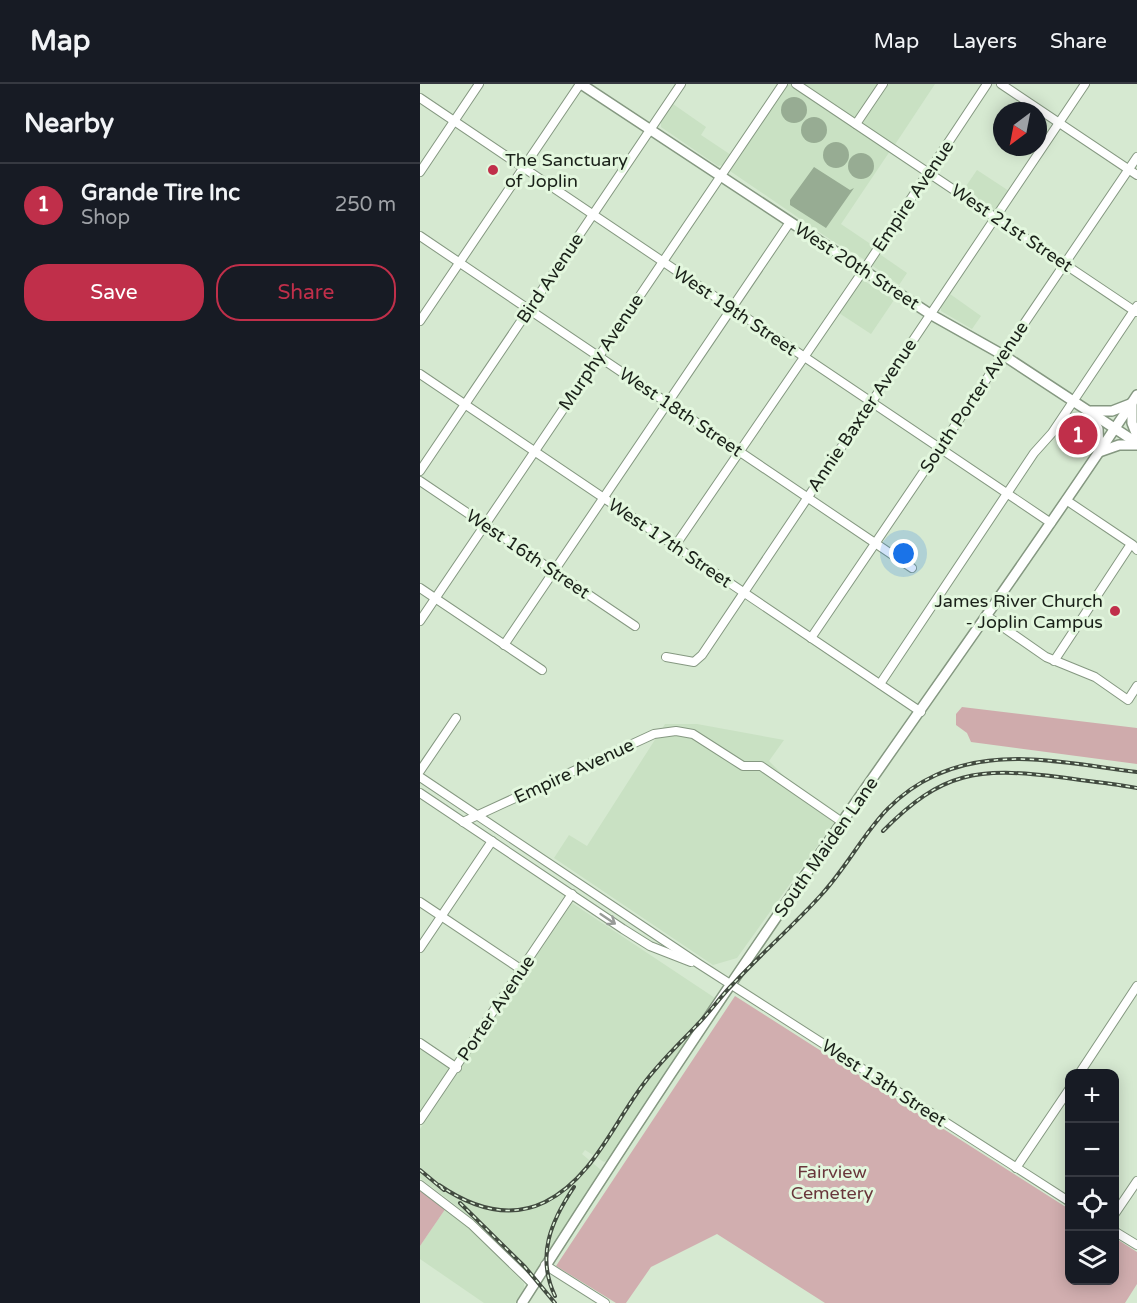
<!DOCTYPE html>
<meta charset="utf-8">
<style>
:root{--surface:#171b24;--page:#20242c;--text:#f1f3f6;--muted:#9ea1a6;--line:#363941;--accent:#c02f4a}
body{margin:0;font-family:"Varela Round",sans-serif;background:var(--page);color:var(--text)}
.controls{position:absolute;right:18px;bottom:18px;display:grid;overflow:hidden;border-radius:12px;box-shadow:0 3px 15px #0003}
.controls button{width:54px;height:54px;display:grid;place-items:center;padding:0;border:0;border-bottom:2px solid var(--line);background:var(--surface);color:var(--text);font:30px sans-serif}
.compass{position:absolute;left:573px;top:18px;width:54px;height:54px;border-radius:50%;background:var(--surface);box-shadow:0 3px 15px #0003;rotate:212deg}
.you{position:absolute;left:484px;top:470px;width:21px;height:21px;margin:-15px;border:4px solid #fff;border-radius:50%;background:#1a73e8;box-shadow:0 0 0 9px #1a73e833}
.badge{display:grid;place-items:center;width:39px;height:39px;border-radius:50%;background:var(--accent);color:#fff;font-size:20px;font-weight:700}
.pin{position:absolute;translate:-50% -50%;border:3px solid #fff;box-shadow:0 2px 6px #0006}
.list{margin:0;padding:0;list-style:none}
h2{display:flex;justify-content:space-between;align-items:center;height:78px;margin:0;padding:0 24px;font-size:26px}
h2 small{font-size:20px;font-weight:400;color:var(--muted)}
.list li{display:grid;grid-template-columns:39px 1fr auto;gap:18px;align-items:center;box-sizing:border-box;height:84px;padding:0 24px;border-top:2px solid var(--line)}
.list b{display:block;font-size:22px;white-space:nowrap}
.list p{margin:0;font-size:20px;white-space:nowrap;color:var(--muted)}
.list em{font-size:20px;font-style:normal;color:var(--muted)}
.actions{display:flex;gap:12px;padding:18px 24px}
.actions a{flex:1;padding:14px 0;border:2px solid var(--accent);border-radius:24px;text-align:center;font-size:21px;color:var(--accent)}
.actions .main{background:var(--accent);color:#fff}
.icon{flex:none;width:33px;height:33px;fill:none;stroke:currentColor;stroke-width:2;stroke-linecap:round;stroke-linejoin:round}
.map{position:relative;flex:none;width:717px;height:1219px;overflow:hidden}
header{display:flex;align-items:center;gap:36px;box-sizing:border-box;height:84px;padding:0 30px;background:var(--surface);border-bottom:2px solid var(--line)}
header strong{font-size:28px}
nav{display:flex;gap:33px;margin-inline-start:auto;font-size:21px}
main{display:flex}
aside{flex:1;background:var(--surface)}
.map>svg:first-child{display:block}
.built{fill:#c9e1c3}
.green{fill:#d1aeaf}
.forest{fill:#cfabac}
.water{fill:#97ac93}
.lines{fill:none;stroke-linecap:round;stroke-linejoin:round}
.minor-casing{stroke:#859881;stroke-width:10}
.major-casing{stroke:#859881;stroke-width:12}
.minor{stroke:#fff;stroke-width:8}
.major{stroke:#fff;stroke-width:9}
.rail-casing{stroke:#424b40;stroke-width:4}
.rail{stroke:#e3f7de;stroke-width:1.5;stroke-dasharray:4.5;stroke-linecap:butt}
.oneway{stroke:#989b98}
.poi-dot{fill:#c02f4a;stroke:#e3f7de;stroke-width:2}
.labels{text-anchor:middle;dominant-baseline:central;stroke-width:6;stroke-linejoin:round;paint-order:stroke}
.poi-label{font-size:18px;fill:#1a2119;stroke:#e3f7de;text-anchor:start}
.street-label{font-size:18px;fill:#1a2119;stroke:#e3f7de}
.park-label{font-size:18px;fill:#69363b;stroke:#e3f7de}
</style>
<header>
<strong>Map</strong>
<nav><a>Map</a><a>Layers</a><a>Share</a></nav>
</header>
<main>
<aside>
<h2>Nearby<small></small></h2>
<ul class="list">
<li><span class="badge">1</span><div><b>Grande Tire Inc</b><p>Shop</p></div><em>250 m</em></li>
</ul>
<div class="actions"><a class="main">Save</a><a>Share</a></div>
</aside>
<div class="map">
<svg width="717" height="1219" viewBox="0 0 717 1219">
<rect width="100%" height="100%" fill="#d6e9d1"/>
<!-- built -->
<g class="built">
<polygon points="371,0 470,67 421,140 455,163 445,176 411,156 310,87 367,1"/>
<polygon points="382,0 460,0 435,35"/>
<polygon points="469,0 515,0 474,62 442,40"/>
<polygon points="253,20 286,43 281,51 311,71 304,81 298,82 241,43 241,37"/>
<polygon points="557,86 589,107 574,128 542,108"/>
<polygon points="458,169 487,189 479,201 453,182 453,178"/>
<polygon points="443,196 474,216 451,250 419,229 439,199"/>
<polygon points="530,210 561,232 552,245 521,227 521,222"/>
<polygon points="657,327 665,333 674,343 675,357 671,367 639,346 651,329"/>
<polygon points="245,640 277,640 364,656 349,677 364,692 420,730 317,874 293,881 134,774 149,751 167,762"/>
<polygon points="152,819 295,914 188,1076 184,1078 165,1066 162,1070 181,1086 116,1187 110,1191 38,1123 0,1094 0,1045"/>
<polygon points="0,964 29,983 30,987 0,1032"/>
<polygon points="26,1124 53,1147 104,1199 104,1206 95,1219 64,1219 0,1175 0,1162"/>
</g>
<!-- green -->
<g class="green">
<polygon points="315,912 649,1125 650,1196 694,1196 695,1154 717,1168 717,1200 705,1219 405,1219 297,1150 231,1183 206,1219 196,1219 136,1182"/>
<polygon points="0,1104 26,1124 0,1162"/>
</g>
<!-- forest -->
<polygon class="forest" points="542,623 717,644 717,680 551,658 547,649 536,641 536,630"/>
<!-- water -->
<g class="water">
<circle cx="374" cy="26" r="13"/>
<circle cx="394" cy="46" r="13"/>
<circle cx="416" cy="71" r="13"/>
<circle cx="441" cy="82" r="13"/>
<polygon points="394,83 430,106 434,104 406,144 370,121 370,116"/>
</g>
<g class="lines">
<!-- minor casing -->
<g class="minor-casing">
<g id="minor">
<polyline points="376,0 716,228"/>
<polyline points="581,0 717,91"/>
<polyline points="0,14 631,439"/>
<polyline points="436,40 463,0"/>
<polyline points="0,88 59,0"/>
<polyline points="0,152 492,484"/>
<polyline points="0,237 160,0"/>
<polyline points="0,290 501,628"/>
<polyline points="0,387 261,0"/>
<polyline points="0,397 215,542"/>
<polyline points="646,416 713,461 717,466"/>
<polyline points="255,462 443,187 567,0"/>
<polyline points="0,504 122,586"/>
<polyline points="567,532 626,573 675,593 708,616 717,602"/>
<polyline points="0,537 363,0"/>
<polyline points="391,554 717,73"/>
<polyline points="84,561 370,138"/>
<polyline points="246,573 274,578 282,571 665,0"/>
<polyline points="634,577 711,460"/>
<polyline points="460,600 614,369 632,349 717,222"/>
<polyline points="0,687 36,634"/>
<polyline points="0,693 279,880 650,1118"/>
<polyline points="0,709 203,845 230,862 271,878"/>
<polyline points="43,738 234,650 256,647 273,650 323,682 341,682 422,738"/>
<polyline points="0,818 102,886"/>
<polyline points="0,864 72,757"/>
<polyline points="0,959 37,984"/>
<polyline points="659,990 717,902"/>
<polyline points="0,1036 152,810"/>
<polyline points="596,1084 650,1004"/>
<polyline points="0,1101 51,1140 114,1201"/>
<polyline points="694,1131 717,1097"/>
<polyline points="694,1147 717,1161"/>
<polyline points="125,1181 185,1219"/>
</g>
</g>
<!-- major casing -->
<g class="major-casing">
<g id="major">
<polyline points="161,0 510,230 583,271 717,359"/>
<polyline points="712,319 712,339 717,352"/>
<polyline points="671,327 692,327 710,320"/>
<polyline points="670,329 678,345 679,368 699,361 717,361"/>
<path d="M102,1219C193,1076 286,935 382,796C493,634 609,475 717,311"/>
</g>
</g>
<!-- minor -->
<use href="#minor" class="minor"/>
<!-- major -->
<use href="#major" class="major"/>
<!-- rail casing -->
<g class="rail-casing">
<g id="rail">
<path d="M463,747C522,687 558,683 639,693C665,697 691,699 717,704"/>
<polyline points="0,1086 24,1106"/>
<path d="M19,1101C51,1123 88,1136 125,1118C173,1094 194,1038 225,998C241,977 260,959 277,941C290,928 300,913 313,900C342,869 374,841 402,810C443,764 455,719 516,691C580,662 651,680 717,688"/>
<polyline points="40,1119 105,1183 135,1219"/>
<path d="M135,1212C116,1172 131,1137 154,1103"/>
</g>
</g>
<!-- rail -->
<use href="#rail" class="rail"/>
</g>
<!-- one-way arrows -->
<defs><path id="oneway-shaft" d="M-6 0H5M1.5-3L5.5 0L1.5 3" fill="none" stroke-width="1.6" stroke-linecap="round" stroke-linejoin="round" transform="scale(1.5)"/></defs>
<use class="oneway" href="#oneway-shaft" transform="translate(188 835) rotate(34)"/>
<!-- markers -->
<g class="poi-dot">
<circle cx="73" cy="86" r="6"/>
<circle cx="695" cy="527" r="6"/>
</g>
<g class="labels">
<!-- poi labels -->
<g class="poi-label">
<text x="85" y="76">The Sanctuary<tspan x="85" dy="21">of Joplin</tspan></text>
<text x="683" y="517" text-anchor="end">James River Church<tspan x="683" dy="21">- Joplin Campus</tspan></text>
</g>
<!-- street labels -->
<g class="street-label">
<text transform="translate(493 112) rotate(-56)">Empire Avenue</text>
<text transform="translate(592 144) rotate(34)">West 21st Street</text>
<text transform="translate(437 182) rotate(33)">West 20th Street</text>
<text transform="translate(130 194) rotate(-56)">Bird Avenue</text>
<text transform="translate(315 227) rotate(34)">West 19th Street</text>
<text transform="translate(181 268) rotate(-56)">Murphy Avenue</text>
<text transform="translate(554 313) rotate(-56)">South Porter Avenue</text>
<text transform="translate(261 328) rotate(34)">West 18th Street</text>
<text transform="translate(442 331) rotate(-56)">Annie Baxter Avenue</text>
<text transform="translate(250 459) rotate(34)">West 17th Street</text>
<text transform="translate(108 470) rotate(34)">West 16th Street</text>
<text transform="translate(154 687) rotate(-25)">Empire Avenue</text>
<text transform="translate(406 763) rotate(-55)">South Maiden Lane</text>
<text transform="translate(76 924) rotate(-56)">Porter Avenue</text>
<text transform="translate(464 999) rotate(33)">West 13th Street</text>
</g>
<!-- park labels -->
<g class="park-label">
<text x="412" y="1088">Fairview<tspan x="412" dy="21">Cemetery</tspan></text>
</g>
</g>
</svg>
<div class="controls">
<button>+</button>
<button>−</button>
<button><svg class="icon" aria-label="locate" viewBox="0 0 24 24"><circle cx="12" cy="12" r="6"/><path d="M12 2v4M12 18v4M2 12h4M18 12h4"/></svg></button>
<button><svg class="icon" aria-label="layers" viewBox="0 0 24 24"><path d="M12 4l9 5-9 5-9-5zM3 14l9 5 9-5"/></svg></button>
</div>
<svg class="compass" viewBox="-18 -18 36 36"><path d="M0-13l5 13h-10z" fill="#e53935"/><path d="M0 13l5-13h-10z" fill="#9ea1a6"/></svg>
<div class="you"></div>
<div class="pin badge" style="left:658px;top:351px">1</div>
</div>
</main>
